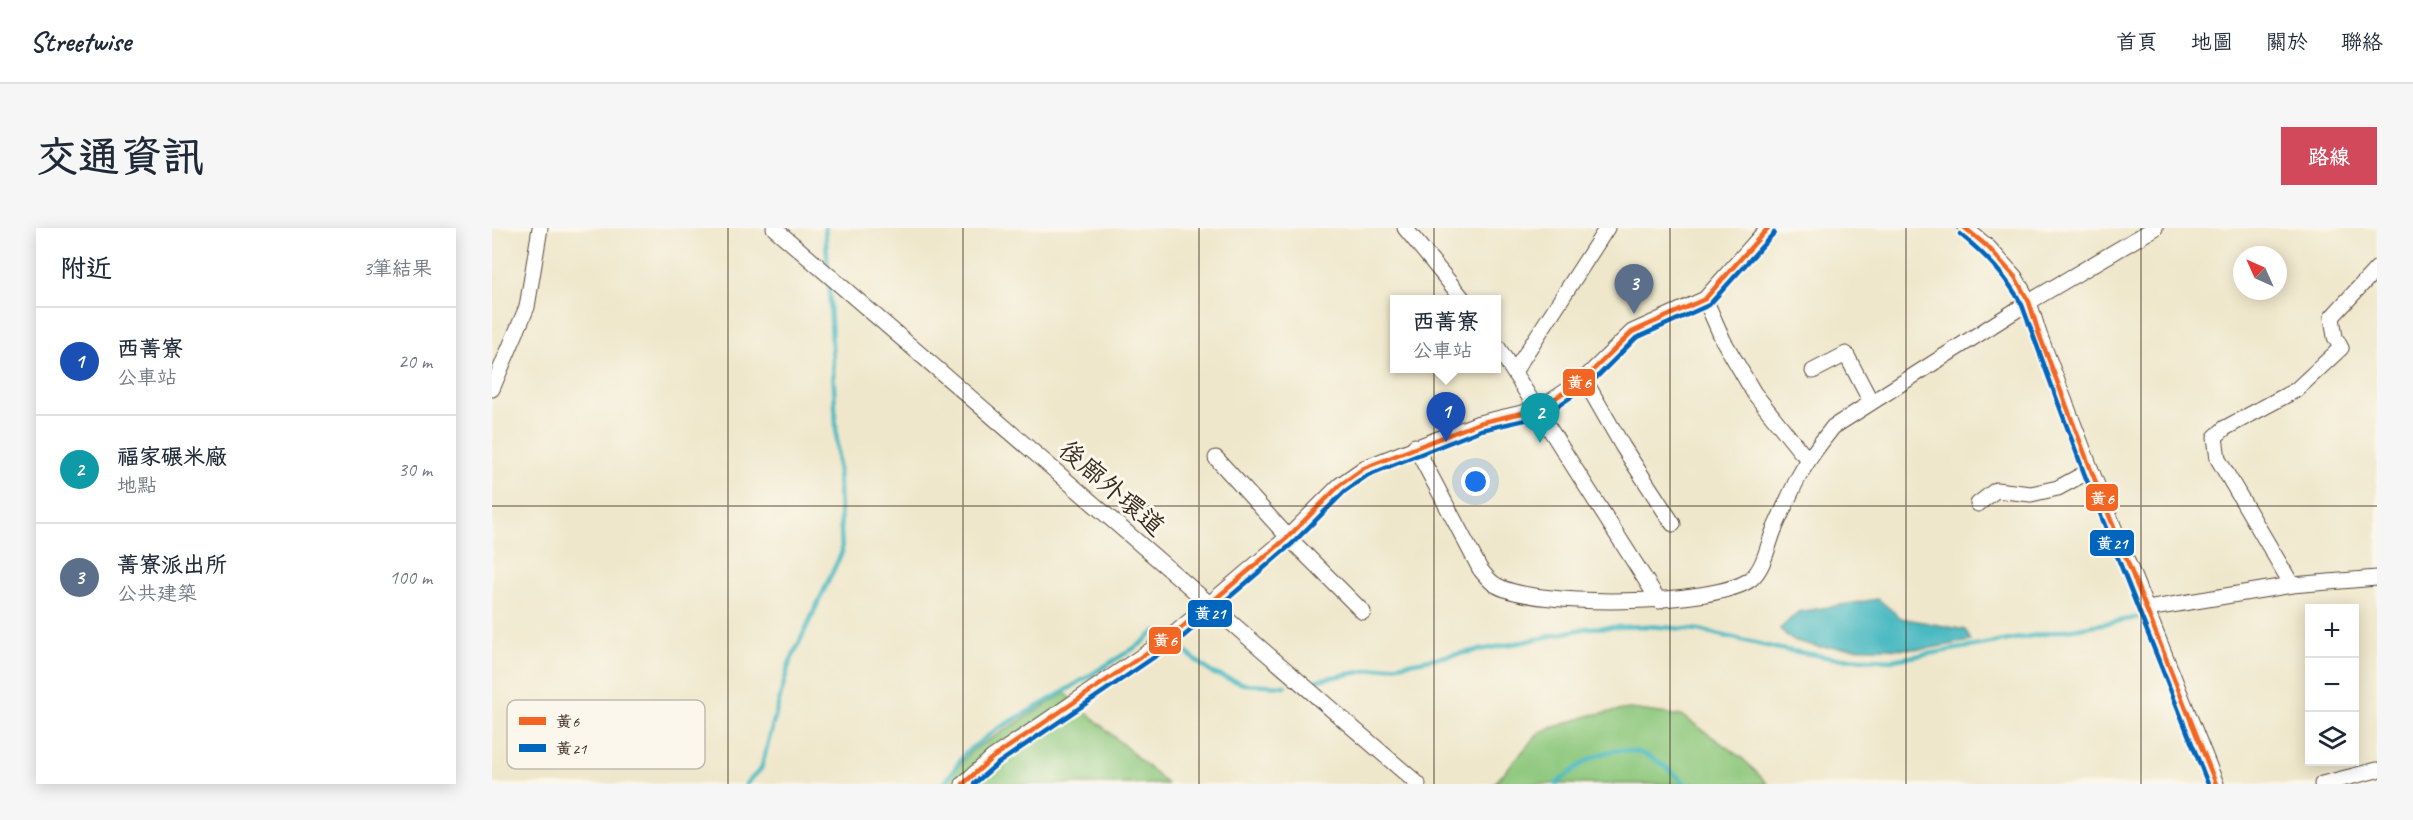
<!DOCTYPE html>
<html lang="zh-TW">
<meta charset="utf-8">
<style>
:root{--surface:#fff;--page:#f6f6f7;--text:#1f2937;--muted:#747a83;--line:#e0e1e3;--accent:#d1495b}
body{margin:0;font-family:Caveat,"LXGW WenKai TC",sans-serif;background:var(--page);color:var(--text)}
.controls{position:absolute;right:18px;bottom:18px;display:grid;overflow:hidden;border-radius:0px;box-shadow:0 3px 15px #0003}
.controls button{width:54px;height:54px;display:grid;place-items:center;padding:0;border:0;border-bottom:2px solid var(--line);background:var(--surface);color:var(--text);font:30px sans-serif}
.compass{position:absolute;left:1741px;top:18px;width:54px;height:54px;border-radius:50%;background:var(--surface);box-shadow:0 3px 15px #0003;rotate:315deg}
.you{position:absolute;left:984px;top:254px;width:21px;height:21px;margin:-15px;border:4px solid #fff;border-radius:50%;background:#1a73e8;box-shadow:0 0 0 9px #1a73e833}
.badge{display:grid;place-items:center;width:39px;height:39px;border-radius:50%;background:var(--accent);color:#fff;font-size:20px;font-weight:700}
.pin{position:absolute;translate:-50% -50px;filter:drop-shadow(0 2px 3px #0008)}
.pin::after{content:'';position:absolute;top:32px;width:21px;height:18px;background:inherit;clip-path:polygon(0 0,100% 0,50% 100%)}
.popup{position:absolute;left:898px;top:67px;width:111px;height:78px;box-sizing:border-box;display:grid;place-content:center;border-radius:0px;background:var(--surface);filter:drop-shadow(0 2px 4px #0005);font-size:20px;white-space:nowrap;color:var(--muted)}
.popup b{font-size:22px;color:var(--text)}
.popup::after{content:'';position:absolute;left:50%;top:100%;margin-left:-12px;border:12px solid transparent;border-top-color:var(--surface)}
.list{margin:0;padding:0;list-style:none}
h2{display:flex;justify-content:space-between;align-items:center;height:78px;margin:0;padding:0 24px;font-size:26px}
h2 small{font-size:20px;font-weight:400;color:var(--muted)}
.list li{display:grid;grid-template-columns:39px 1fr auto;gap:18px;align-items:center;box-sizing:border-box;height:108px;padding:0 24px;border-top:2px solid var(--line)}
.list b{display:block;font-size:22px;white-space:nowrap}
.list p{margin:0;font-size:20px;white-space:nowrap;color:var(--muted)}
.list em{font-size:20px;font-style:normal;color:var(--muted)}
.icon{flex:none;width:33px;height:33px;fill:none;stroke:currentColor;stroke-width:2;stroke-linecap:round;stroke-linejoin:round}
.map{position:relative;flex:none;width:1885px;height:556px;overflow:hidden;border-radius:0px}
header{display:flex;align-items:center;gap:36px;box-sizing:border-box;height:84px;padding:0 30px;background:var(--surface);border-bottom:2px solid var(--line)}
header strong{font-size:28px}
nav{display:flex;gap:33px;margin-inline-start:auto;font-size:21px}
.intro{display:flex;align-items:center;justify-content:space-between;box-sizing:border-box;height:144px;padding:0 36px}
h1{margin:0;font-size:42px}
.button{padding:15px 27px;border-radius:0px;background:var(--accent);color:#fff;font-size:21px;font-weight:700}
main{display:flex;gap:36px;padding:0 36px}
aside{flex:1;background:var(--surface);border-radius:0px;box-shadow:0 3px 15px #0003}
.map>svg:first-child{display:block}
.green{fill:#8cc77c;stroke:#64784d;stroke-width:1.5}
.water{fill:#4ab9c1;stroke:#427270;stroke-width:1.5}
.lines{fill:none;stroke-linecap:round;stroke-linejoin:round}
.stream{stroke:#4ab9c1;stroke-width:4.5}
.minor-casing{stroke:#564638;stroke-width:17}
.minor{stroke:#fff;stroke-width:15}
.bus-1-casing{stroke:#fbf7ec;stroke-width:9}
.bus-2-casing{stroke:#fbf7ec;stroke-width:9}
.bus-1{stroke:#f26522;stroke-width:4.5}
.bus-2{stroke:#0065bd;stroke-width:4.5}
.grid{fill:none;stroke:#3b2a1e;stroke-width:1.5;stroke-opacity:0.55}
.labels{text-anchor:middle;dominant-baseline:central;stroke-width:6;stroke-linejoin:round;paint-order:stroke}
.street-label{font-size:26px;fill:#3b2a1e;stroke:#fbf7ec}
.key{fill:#fbf7ec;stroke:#c1baae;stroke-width:1.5}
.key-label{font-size:16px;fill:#3b2a1e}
.line-badge{stroke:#fbf7ec;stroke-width:2}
.badge-label{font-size:16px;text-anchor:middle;font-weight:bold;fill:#fff}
</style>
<header>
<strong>Streetwise</strong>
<nav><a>首頁</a><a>地圖</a><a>關於</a><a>聯絡</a></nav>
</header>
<div class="intro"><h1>交通資訊</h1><a class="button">路線</a></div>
<main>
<aside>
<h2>附近<small>3筆結果</small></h2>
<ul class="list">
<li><span class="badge" style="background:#1a4fb4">1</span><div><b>西菁寮</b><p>公車站</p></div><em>20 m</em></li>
<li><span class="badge" style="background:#0f9aa8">2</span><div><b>福家碾米廠</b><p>地點</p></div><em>30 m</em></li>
<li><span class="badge" style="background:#5c6f8a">3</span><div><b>菁寮派出所</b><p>公共建築</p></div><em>100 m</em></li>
</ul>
</aside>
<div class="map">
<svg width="1885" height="556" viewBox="0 0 1885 556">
<rect width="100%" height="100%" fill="#fbf7ec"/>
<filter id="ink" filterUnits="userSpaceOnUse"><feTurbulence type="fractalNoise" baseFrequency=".0167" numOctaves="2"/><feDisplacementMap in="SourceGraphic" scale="12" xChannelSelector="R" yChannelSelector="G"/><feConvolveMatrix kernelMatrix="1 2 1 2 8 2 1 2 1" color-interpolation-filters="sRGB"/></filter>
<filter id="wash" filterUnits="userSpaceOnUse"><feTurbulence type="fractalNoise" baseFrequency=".008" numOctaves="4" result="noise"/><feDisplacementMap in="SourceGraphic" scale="24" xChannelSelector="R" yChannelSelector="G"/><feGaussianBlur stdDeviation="1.35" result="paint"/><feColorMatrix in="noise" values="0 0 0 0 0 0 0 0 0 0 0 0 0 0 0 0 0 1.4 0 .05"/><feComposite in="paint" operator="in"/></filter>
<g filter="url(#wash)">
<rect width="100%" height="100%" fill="#efe7cb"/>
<!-- green -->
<g class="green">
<polygon points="573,465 675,556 452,556 479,523"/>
<polygon points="1138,481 1191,488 1250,530 1276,556 1002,556 1048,504 1099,487"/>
</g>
<!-- water -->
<polygon class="water" points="1386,371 1409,390 1473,402 1479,413 1433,421 1327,419 1300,412 1288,401 1306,384"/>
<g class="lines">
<!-- stream -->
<g class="stream">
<polyline points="333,0 336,42"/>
<polyline points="686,418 720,445 752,456 793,458"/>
<polyline points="825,452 1031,414 1095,400 1155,398 1207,402 1288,421 1341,430 1401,432 1650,389"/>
<polyline points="254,556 269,541 297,436 350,324 337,54"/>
<polyline points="452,556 474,524 504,502 571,464 647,417 664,403"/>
<path d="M1064,556C1092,532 1119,512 1156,528C1170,534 1183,547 1194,556"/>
</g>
</g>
</g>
<g filter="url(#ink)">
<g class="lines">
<!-- minor casing -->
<g class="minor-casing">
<g id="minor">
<polyline points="282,0 926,556"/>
<polyline points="913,0 971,71"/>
<polyline points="1473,0 1496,19 1523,49 1537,74 1547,106 1599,242 1724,556"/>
<polyline points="1213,71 1231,112 1262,165 1309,224 1317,229"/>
<polyline points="1005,118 1167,373"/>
<polyline points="1321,143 1354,126 1379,174"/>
<polyline points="1022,144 1115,0"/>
<polyline points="1092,151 1131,219 1181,296"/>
<polyline points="0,161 35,79 48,0"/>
<path d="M923,218L988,341C992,346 998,354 1004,357C1041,380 1225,378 1259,351C1272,340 1276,317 1282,302C1289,286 1296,271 1303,256C1313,235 1327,217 1341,199L1537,74L1663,0"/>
<polyline points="724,230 796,309 871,384"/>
<polyline points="1486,276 1504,262 1539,266 1566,260 1599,242"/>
<polyline points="1800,357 1726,231 1723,209 1733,200 1804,162 1849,120 1843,109 1840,89 1885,40"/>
<polyline points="1655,381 1800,357 1885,350"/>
<polyline points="471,556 500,530 681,407 796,309 848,257 872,240 987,195 1047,181 1092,151 1140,104 1213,71 1276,0"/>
<polyline points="1830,556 1885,542"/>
</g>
</g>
<!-- minor -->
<use href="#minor" class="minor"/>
<!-- bus-1 casing -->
<g class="bus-1-casing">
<g id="bus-1">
<polyline points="1473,0 1496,19 1523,49 1537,74 1547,106 1599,242 1724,556"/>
<polyline points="471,556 500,530 681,407 796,309 848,257 872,240 987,195 1047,181 1092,151 1140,104 1213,71 1276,0"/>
</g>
</g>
<!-- bus-2 casing -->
<g class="bus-2-casing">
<g id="bus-2">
<path d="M1468,6C1494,27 1514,48 1530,77L1592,245L1716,556"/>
<polyline points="482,556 505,536 686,413 801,315 853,263 876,247 989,202 1051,188 1097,157 1144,110 1217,77 1282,5"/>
</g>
</g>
<!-- bus-1 -->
<use href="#bus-1" class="bus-1"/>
<!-- bus-2 -->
<use href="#bus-2" class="bus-2"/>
</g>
</g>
<!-- grid -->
<path class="grid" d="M236,0V556M471,0V556M707,0V556M942,0V556M1178,0V556M1414,0V556M1649,0V556M0,278H1885"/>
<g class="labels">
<!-- street labels -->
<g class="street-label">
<text transform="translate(620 260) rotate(41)">後廍外環道</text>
</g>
</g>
<!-- legend -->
<rect x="15" y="472" width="198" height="69" rx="9" class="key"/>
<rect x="27" y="489" width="27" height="8" fill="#f26522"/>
<rect x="27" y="516" width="27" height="8" fill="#0065bd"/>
<g class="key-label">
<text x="64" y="499">黃6</text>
<text x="64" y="526">黃21</text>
</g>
<g class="line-badge">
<rect x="1070" y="140" width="34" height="29" rx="6" fill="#f26522"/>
<rect x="1593" y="255" width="34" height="29" rx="6" fill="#f26522"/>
<rect x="1597" y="301" width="46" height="28" rx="6" fill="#0065bd"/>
<rect x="695" y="371" width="46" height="29" rx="6" fill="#0065bd"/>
<rect x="656" y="398" width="34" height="29" rx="6" fill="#f26522"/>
</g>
<g class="badge-label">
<text x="1087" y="160">黃6</text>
<text x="1610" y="276">黃6</text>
<text x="1620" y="321">黃21</text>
<text x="718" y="391">黃21</text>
<text x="673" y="418">黃6</text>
</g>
</svg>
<div class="controls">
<button>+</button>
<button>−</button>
<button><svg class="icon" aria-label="layers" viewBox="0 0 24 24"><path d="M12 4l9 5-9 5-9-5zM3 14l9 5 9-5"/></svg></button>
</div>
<svg class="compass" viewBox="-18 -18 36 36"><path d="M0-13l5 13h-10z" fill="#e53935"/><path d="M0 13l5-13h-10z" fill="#747a83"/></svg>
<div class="you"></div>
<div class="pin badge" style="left:954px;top:214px;background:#1a4fb4">1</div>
<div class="popup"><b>西菁寮</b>公車站</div>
<div class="pin badge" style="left:1048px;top:215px;background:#0f9aa8">2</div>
<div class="pin badge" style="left:1142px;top:86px;background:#5c6f8a">3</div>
</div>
</main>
